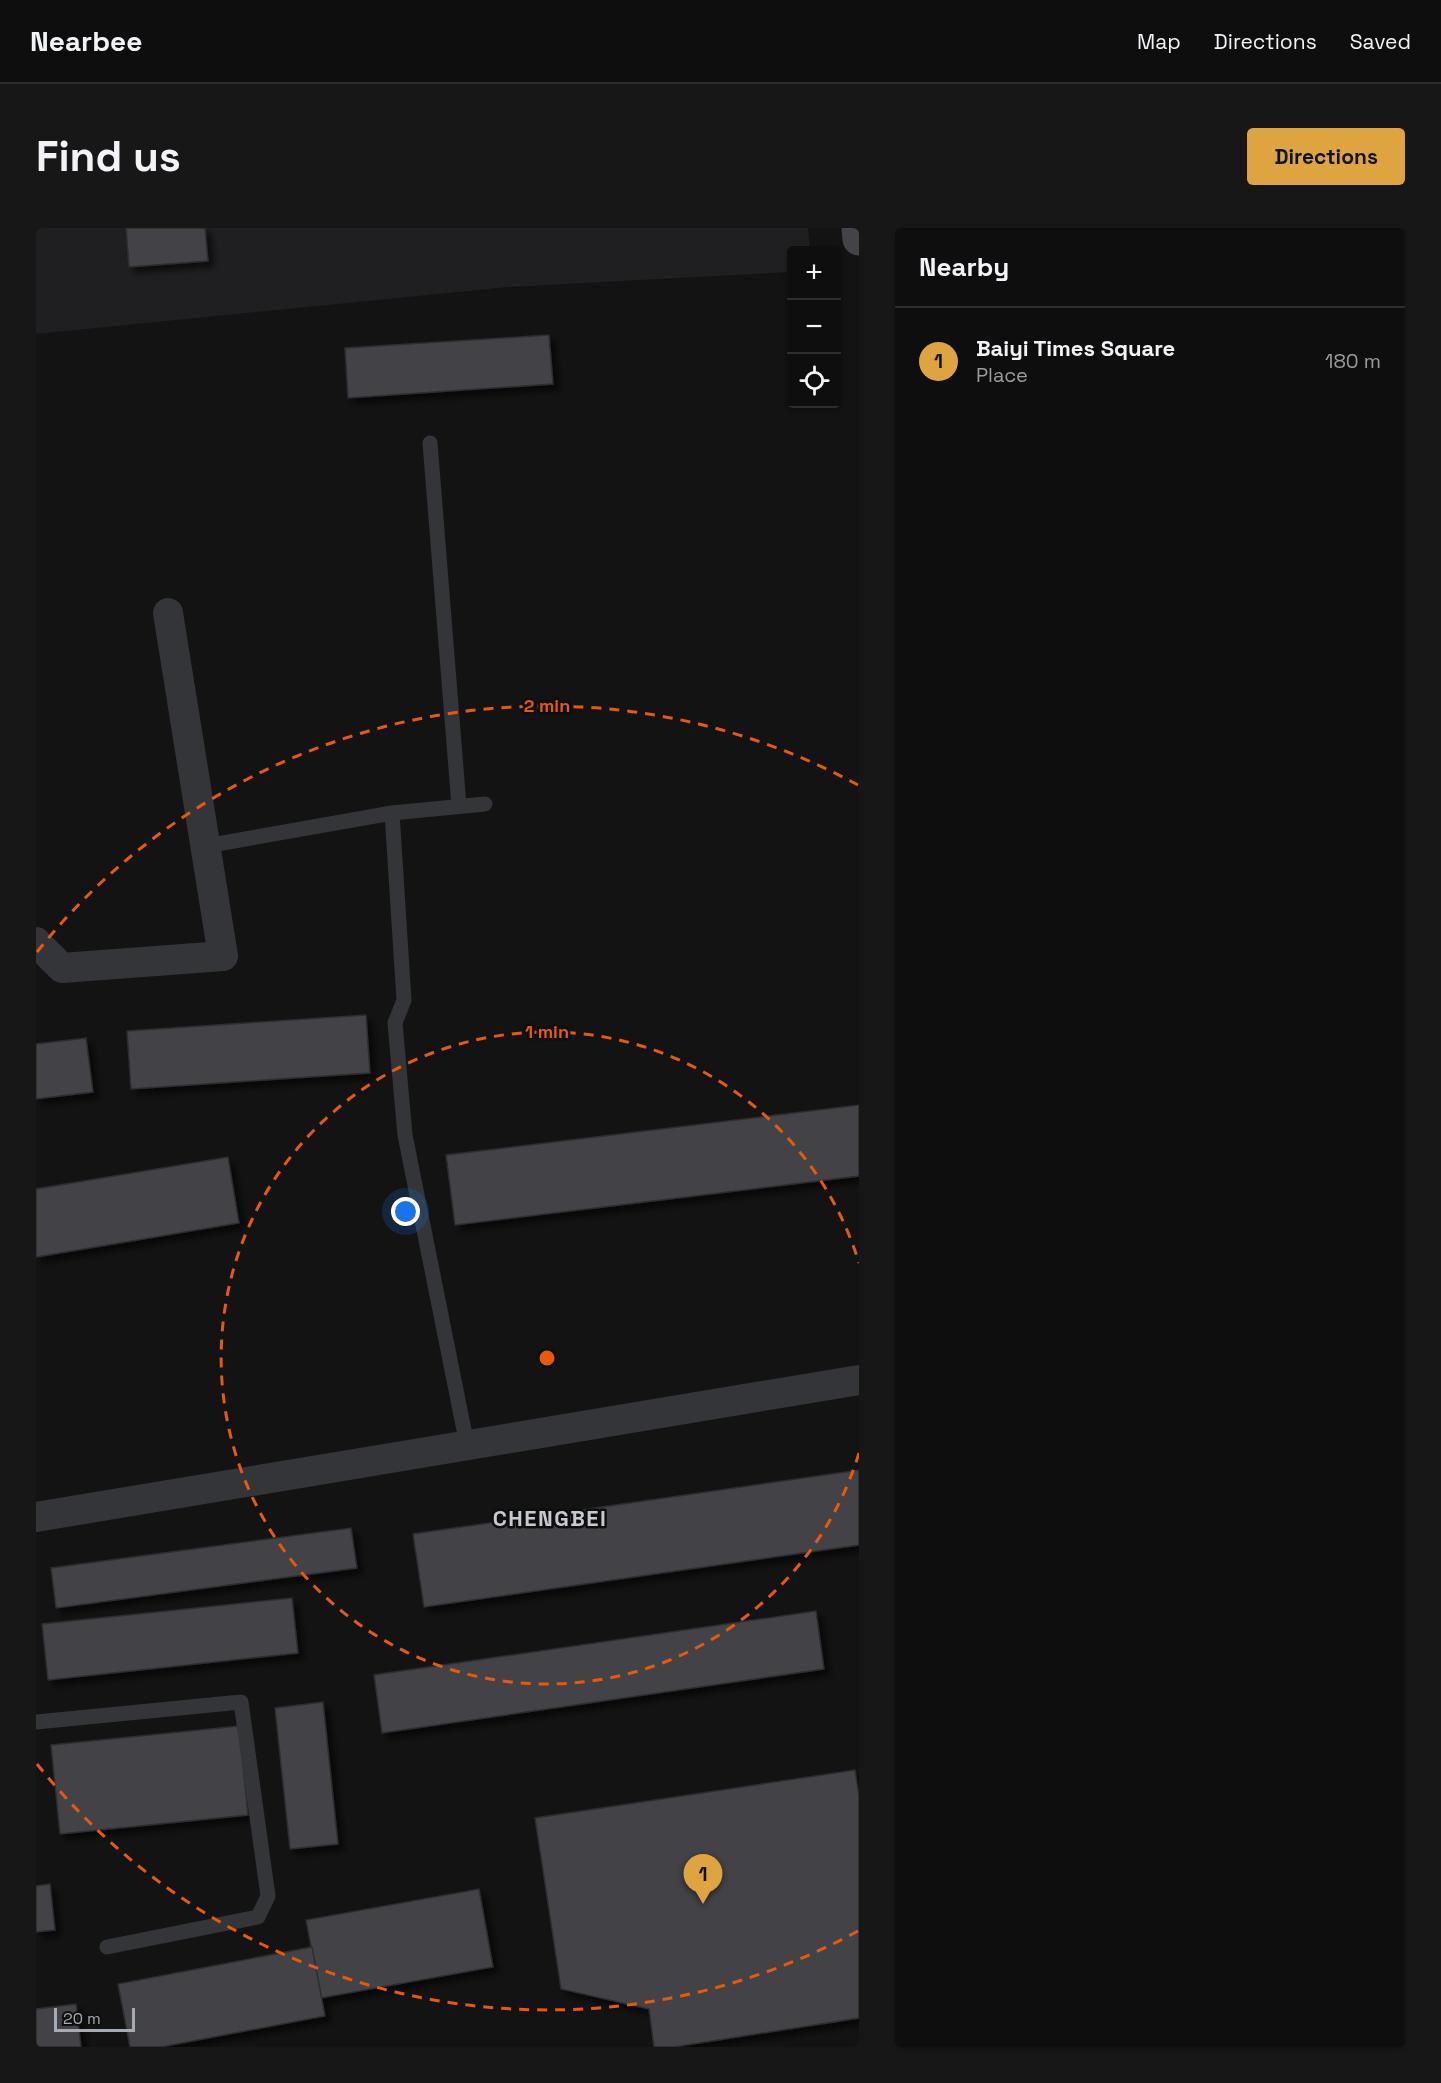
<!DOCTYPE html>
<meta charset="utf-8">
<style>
:root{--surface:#0e0e0f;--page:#171718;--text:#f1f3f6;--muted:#9b9c9e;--line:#2e2e2f;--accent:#dea440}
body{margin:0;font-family:"Space Grotesk",sans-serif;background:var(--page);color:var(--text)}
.controls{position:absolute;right:18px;top:18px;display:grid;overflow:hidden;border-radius:6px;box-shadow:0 2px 4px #0004}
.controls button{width:54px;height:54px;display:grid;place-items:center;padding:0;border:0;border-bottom:2px solid var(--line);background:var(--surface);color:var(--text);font:30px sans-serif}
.scale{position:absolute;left:18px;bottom:15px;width:81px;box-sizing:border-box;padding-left:6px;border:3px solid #a6aab3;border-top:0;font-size:16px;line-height:21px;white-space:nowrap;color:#a6aab3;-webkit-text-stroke:4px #0e0e0f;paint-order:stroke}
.you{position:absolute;left:370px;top:984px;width:21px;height:21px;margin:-15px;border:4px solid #fff;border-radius:50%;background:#1a73e8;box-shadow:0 0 0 9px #1a73e833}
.badge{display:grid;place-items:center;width:39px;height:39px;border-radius:50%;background:var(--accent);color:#111;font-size:20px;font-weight:700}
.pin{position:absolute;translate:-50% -50px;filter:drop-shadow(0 2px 3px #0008)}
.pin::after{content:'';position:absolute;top:32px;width:21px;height:18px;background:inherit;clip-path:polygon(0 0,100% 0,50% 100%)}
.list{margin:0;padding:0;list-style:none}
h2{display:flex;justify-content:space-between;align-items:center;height:78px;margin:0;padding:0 24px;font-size:26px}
h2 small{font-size:20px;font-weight:400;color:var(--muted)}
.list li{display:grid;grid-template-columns:39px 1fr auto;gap:18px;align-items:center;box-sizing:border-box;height:108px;padding:0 24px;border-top:2px solid var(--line)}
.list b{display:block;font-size:22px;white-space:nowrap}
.list p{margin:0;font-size:20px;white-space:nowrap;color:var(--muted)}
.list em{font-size:20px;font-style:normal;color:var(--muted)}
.icon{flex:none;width:33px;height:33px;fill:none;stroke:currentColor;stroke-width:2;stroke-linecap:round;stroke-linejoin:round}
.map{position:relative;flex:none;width:823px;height:1819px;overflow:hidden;border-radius:6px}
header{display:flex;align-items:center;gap:36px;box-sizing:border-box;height:84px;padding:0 30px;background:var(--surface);border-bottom:2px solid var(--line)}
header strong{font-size:28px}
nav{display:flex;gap:33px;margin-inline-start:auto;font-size:21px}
.intro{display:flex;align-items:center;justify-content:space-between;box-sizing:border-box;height:144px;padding:0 36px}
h1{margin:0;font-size:42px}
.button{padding:15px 27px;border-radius:6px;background:var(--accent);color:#111;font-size:21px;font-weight:700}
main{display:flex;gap:36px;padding:0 36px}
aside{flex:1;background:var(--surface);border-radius:6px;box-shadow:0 2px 4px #0004}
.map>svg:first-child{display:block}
.built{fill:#1f1f21}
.building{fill:#424347;stroke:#2d2d30;stroke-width:1.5;filter:url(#shadow)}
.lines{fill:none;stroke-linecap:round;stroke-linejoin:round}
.lane{stroke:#343539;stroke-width:15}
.street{stroke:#343539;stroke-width:30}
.secondary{stroke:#424448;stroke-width:33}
.ring{fill:none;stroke:#e8590c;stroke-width:3;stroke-dasharray:10 8}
.labels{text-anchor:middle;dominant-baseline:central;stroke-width:5;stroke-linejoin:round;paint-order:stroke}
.district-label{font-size:22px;font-weight:bold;letter-spacing:1.5px;fill:#c6c9d0;stroke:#0e0e0f}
.centre{fill:#e8590c;stroke:#0e0e0f;stroke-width:3}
.ring-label{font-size:18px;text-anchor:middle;font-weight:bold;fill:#e8590c;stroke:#0e0e0f;stroke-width:5;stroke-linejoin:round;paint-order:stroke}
</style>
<header>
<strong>Nearbee</strong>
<nav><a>Map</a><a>Directions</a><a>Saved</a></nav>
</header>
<div class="intro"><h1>Find us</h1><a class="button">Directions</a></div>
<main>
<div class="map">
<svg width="823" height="1819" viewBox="0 0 823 1819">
<defs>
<filter id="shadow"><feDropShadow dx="5.5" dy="5.5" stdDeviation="3" flood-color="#0009"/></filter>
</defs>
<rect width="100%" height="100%" fill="#131314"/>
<!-- built -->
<polygon class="built" points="0,0 772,0 774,22 756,22 755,44 472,59 0,106"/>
<!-- building -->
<g class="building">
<polygon points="90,0 169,0 172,33 93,39"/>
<polygon points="513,107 517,156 312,170 309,120"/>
<polygon points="330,787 334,845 95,861 91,803"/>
<polygon points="50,810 57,864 0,871 0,816"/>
<polygon points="823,877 823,948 419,997 410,927"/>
<polygon points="192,929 203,995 0,1029 0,961"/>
<polygon points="823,1242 823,1317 388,1379 377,1306"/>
<polygon points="315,1300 321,1340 20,1380 15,1340"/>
<polygon points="256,1370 262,1425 12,1452 6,1396"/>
<polygon points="780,1383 788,1441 346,1505 338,1447"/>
<polygon points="287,1474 302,1616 254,1621 239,1480"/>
<polygon points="203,1498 212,1587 24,1606 15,1517"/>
<polygon points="819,1542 823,1568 823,1790 638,1819 618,1819 613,1781 525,1761 499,1590"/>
<polygon points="14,1656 19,1702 0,1704 0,1658"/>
<polygon points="443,1661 457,1739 285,1770 270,1692"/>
<polygon points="276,1719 289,1788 125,1819 94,1819 82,1756"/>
<polygon points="40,1776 45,1819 0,1819 0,1781"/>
</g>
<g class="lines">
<!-- lane -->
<g class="lane">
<polyline points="394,215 423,578"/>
<polyline points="356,585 368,772 359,795 369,907 431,1217"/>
<polyline points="170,618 356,585 449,576"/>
<polyline points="0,1494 205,1474 232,1668 222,1689 71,1719"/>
</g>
<!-- street -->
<g class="street">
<polyline points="0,714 26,740 187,728 132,385"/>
<polyline points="0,1289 823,1152"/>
</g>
<!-- secondary -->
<polyline class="secondary" points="822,0 823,11"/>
</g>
<!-- distance rings -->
<g class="ring">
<path d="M823 1225A326 326 0 1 1 823 1035"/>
<path d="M822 1703A652 652 0 0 1 1 1536M1 724A652 652 0 0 1 822 557"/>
</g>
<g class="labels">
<!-- district labels -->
<g class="district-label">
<text x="514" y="1290">CHENGBEI</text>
</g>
</g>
<circle cx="511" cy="1130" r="9" class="centre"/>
<g class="ring-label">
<text x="511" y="484">2 min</text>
<text x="511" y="810">1 min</text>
</g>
</svg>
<div class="controls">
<button>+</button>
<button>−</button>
<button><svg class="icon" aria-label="locate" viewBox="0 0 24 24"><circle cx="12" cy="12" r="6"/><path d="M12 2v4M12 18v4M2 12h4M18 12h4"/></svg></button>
</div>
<div class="scale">20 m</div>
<div class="you"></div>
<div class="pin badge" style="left:667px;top:1676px">1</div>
</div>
<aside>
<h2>Nearby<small></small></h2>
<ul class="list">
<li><span class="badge">1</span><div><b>Baiyi Times Square</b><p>Place</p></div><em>180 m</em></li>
</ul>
</aside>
</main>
